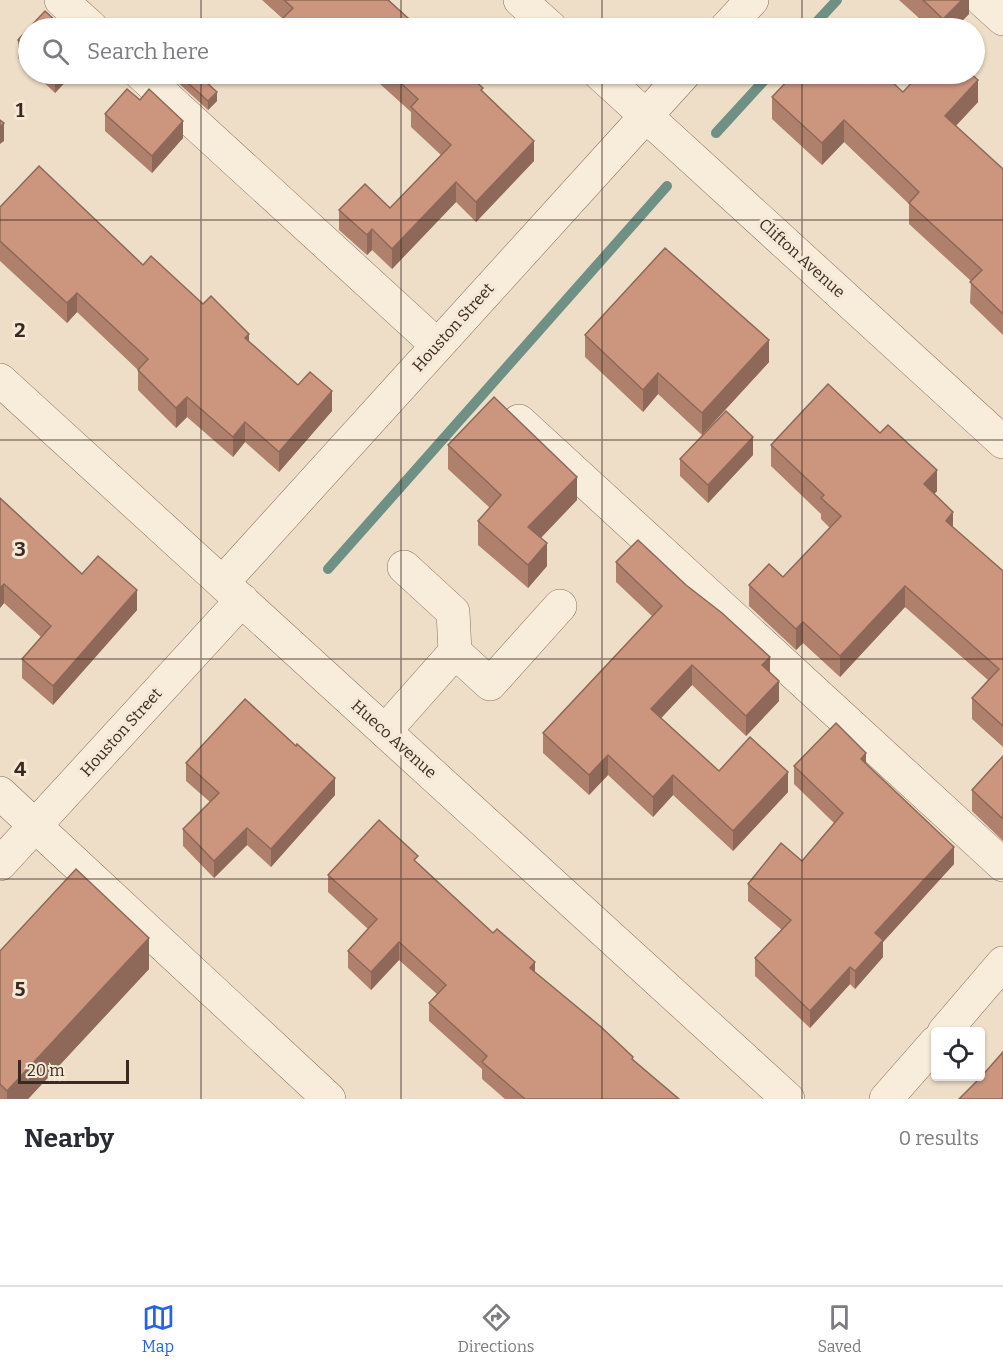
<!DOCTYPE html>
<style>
:root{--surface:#fff;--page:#f7f7f7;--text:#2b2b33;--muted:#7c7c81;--line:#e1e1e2;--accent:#2563eb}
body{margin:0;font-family:Bitter,serif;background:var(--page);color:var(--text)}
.controls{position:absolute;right:18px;bottom:18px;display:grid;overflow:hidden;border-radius:6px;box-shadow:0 2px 4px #0004}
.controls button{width:54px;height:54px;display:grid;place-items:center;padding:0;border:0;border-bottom:2px solid var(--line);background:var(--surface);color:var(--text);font:30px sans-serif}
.scale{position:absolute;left:18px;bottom:15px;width:111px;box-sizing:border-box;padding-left:6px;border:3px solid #3a2920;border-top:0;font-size:16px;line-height:21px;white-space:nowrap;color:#3a2920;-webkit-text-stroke:4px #f5e9d6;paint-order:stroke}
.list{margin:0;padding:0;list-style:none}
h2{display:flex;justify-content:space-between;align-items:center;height:78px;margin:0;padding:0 24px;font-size:26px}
h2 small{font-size:20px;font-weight:400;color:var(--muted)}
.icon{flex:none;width:33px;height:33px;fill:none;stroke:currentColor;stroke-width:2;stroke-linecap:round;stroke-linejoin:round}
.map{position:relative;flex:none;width:1003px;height:1099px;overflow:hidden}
.search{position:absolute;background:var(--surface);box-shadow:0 2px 4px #0004;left:18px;right:18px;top:18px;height:66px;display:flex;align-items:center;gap:15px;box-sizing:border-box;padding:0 21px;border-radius:33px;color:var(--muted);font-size:22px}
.sheet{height:186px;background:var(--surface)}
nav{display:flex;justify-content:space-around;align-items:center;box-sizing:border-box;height:84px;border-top:2px solid var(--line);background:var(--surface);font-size:16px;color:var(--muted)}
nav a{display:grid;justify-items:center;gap:3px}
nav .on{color:var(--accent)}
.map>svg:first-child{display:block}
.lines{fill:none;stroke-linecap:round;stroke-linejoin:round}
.stream{stroke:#6f9084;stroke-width:10}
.minor-casing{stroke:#896f5d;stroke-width:34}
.minor{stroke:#f8ecda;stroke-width:33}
.wall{fill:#af806c}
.shaded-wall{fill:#8e6858}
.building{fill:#cb957e;stroke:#8e6858;stroke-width:1.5}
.grid{fill:none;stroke:#3a2920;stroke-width:1.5;stroke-opacity:0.55}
.labels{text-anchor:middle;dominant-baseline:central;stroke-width:6;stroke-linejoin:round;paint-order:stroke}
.street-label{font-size:16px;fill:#3a2920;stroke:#f5e9d6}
.grid-label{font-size:20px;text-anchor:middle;font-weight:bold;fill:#3a2920;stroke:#f5e9d6;stroke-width:6;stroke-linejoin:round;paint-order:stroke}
</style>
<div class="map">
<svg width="1003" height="1099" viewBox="0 0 1003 1099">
<rect width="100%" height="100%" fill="#eedec7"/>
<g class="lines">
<!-- stream -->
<g class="stream">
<polyline points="811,28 837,0"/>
<polyline points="716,133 770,74"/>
<polyline points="328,569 667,186"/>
</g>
<!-- minor casing -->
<g class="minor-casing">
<g id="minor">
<polyline points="61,0 92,28"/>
<polyline points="520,0 551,28"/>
<polyline points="982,0 1003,19"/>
<polyline points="726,28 752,0"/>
<polyline points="141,74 437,345"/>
<polyline points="600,74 1003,442"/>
<polyline points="0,380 788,1099"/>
<polyline points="519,421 1003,865"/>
<polyline points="404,567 453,612 455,652"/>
<polyline points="223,582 684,74"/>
<polyline points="385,731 455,652 490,684 560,606"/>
<polyline points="0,793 329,1099"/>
<polyline points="0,864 242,600"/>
<polyline points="944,1032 1003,963"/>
<polyline points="886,1099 936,1042"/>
</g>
</g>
<!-- minor -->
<use href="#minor" class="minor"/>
</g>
<!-- wall -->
<g class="wall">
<polygon points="262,0 390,0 390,1 419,28 280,28 280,21 283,19"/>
<polygon points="899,0 969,0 969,14 955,28 930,28"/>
<polygon points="28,29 28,68 18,58 18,40"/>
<polygon points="35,74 73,74 55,93"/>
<polygon points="174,74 197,74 217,101 208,110 174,79"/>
<polygon points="315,74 334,74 325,83"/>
<polygon points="369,74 467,74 483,92 534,161 476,222 456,202 392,269 372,250 367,255 339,230 339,210 390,208 441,155 411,127 411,112"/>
<polygon points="903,92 978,102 956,126 1003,169 1003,335 970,303 971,281 909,224 909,204 844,142 822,165 772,119 772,97"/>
<polygon points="105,114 183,138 152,173 105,131"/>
<polygon points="0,207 143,265 203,304 249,342 298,385 332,411 279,472 245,442 233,457 187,417 176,428 138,390 138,370 77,312 67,323 0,261"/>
<polygon points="585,335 769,362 702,435 658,394 643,412 585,357"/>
<polygon points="448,445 577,500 541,538 547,566 528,588 478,545 478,521 490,508 448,469"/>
<polygon points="771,445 937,491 934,494 953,528 1003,571 1003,747 972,719 972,698 988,680 905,607 840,677 803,643 796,650 749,606 749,585 783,577 830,528 821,519 821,514 771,466"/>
<polygon points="753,455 708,503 680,476 680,459"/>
<polygon points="0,498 82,574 137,610 53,705 22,678 22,659 41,637 4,603 0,608"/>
<polygon points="616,562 770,673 779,701 746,736 692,685 661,718 719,771 788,792 733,851 673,795 653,817 608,775 589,795 543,753 543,733 652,616 616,582"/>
<polygon points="1003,756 1003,841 972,811 972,790"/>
<polygon points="186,763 335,795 271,867 247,845 214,878 183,846 183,829 210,802 186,781"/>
<polygon points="866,764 954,864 883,942 883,957 855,989 850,984 810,1028 755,976 755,958 782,930 748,901 748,884 802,861 834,823 794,784 794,766"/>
<polygon points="418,863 535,972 633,1060 679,1099 505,1099 482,1079 482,1069 429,1021 429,1003 437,994 399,960 371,990 348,968 348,951 368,929 328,892 328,875"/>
<polygon points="0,951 149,969 28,1099 0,1099"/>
</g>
<!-- shaded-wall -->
<g class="shaded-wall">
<polygon points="962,0 969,0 969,14 955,28 943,28 943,19"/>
<polygon points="57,74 73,74 55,93 55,75"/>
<polygon points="325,74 334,74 325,83"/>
<polygon points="978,80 978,102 945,137 945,116"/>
<polygon points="217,92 217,101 208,110 208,101"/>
<polygon points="844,120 844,142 822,165 822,143"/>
<polygon points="183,121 183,138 152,173 152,156"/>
<polygon points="4,123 4,141 0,144 0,127"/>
<polygon points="534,141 534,161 476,222 476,202"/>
<polygon points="456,182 456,202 392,269 392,249"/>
<polygon points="372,229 372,250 367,255 367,235"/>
<polygon points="77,293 77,312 67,323 67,303"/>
<polygon points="249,334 249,354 245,338"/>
<polygon points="769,340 769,362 702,435 702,413"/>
<polygon points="658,373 658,394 643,412 643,390"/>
<polygon points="332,391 332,411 279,472 279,452"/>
<polygon points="187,397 187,417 176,428 176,408"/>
<polygon points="245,422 245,442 233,457 233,437"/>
<polygon points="753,437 753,455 708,503 708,485"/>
<polygon points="937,470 937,491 924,506 924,484"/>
<polygon points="577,477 577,500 528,551 528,527"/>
<polygon points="953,512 953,533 946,521"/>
<polygon points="547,543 547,566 528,588 528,565"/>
<polygon points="4,584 4,603 0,608 0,588"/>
<polygon points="905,586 905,607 840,677 840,656"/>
<polygon points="137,590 137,610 53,705 53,686"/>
<polygon points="803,622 803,643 796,650 796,629"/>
<polygon points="770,657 770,677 762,665"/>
<polygon points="692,665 692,685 651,729 651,709"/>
<polygon points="779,681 779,701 746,736 746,716"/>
<polygon points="866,753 866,770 861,759"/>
<polygon points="608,755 608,775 589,795 589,775"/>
<polygon points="788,772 788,792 733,851 733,831"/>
<polygon points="673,775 673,795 653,817 653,797"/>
<polygon points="335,778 335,795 271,867 271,849"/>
<polygon points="247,828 247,845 214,878 214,861"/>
<polygon points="954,847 954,864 883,942 883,957 855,989 855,971 875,933"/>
<polygon points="149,938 149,969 28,1099 7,1099 7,1091"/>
<polygon points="399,942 399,960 371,990 371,972"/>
<polygon points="535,962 535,980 530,968"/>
<polygon points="850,967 850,984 810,1028 810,1011"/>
</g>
<!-- building -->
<g class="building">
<polygon points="284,0 388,0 419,28 288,28 280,21 293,8"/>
<polygon points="923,0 962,0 943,19"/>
<polygon points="45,11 63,28 29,28"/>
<polygon points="28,29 28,50 18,40"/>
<polygon points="178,74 197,74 217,92 208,101"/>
<polygon points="391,74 467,74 483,88 481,90 534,141 476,202 456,182 392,249 372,229 367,235 339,210 365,184 390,208 451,145 411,107 418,99"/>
<polygon points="794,74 883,74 903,92 920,74 971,74 978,80 945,116 1003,169 1003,314 970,282 982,270 909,203 919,192 844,120 822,143 772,97"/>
<polygon points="127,89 140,100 149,89 183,121 152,156 105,114"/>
<polygon points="0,120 4,123 0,127"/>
<polygon points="39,166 143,265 151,256 203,304 211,296 249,334 245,338 298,385 310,372 332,391 279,452 245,422 233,437 187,397 176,408 138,370 148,359 77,293 67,303 0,241 0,207"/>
<polygon points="665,248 769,340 702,413 658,373 643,390 585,335"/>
<polygon points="828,384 880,433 888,425 937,470 924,484 953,512 946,521 1003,571 1003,726 972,698 999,669 905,586 840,656 803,622 796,629 749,585 769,564 783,577 841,516 821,498 824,495 771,445"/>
<polygon points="494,397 577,477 528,527 547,543 528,565 478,521 501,495 448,445"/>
<polygon points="726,411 753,437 708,485 680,459"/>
<polygon points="0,498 82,574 98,556 137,590 53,686 22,659 51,626 4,584 0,588"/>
<polygon points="638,540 686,585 722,613 770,657 762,665 779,681 746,716 692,665 651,709 719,771 750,737 788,772 733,831 673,775 653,797 608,755 589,775 543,733 662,606 616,562"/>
<polygon points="245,699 296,746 297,744 335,778 271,849 247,828 214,861 183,829 219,793 186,763"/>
<polygon points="836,723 866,753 861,759 954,847 875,933 883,940 855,971 850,967 810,1011 755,958 791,920 748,884 781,843 802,861 843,813 794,766"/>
<polygon points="1003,756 1003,819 972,790"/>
<polygon points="379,820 418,856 414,860 493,933 497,929 535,962 530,968 600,1026 633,1057 632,1059 679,1099 525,1099 482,1062 487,1056 429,1003 446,985 399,942 371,972 348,951 377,919 328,875"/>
<polygon points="76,869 149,938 7,1091 0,1084 0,951"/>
<polygon points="1003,1052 1003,1099 959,1099 981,1077"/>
</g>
<!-- grid -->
<path class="grid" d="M201,0V28M401,0V28M602,0V28M802,0V28M201,74V1099M401,74V1099M602,74V1099M802,74V1099M0,220H1003M0,440H1003M0,659H1003M0,879H1003"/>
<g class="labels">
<!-- street labels -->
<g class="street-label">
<text transform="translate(802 258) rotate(42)">Clifton Avenue</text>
<text transform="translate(453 327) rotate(-48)">Houston Street</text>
<text transform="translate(121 732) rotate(-48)">Houston Street</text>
<text transform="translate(394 739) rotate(42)">Hueco Avenue</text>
</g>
</g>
<g class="grid-label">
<text x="20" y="117">1</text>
<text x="20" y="337">2</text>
<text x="20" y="556">3</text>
<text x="20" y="776">4</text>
<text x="20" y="996">5</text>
</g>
</svg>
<div class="controls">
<button><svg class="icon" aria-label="locate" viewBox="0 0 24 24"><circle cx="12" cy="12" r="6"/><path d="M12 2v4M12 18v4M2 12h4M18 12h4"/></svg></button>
</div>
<div class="scale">20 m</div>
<div class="search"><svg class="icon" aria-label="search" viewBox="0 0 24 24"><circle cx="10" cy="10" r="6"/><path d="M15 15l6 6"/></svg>Search here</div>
</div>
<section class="sheet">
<h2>Nearby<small>0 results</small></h2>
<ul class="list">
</ul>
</section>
<nav>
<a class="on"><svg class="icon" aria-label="map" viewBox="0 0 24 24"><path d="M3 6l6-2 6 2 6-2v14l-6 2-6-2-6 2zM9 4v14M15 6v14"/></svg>Map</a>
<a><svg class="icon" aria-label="directions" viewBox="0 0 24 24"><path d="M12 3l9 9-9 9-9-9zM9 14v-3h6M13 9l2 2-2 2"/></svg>Directions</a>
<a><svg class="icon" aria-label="saved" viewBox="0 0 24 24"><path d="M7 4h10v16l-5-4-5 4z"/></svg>Saved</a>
</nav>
